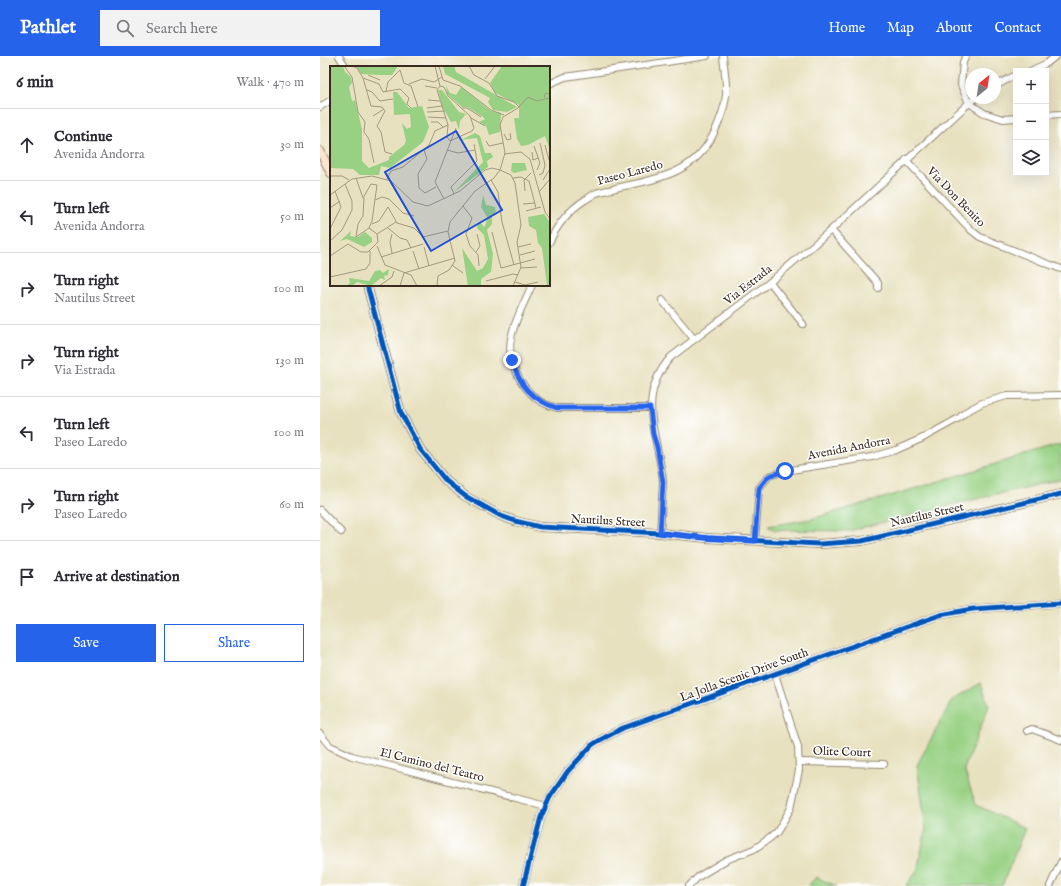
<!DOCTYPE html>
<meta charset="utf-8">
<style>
:root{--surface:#fff;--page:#f2f2f3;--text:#2b2b33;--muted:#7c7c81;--line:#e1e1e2;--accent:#2563eb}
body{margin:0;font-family:"IM FELL English",serif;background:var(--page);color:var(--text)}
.controls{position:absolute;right:12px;top:12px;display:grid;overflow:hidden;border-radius:0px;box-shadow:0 4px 16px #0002}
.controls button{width:36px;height:36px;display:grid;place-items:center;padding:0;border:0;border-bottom:1px solid var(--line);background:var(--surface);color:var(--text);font:20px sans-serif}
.compass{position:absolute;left:645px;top:12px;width:36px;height:36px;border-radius:50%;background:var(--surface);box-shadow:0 4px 16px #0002;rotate:30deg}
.stop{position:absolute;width:12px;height:12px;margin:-9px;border:3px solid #2563eb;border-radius:50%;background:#fff}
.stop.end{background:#2563eb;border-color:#fff;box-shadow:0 1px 4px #0008}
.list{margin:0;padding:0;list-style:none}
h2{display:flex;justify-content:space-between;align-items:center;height:52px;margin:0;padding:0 16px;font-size:17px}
h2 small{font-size:13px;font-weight:400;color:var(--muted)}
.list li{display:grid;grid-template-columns:26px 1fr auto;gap:12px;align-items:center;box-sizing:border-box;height:72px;padding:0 16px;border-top:1px solid var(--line)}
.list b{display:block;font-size:15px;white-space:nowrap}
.list p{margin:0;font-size:13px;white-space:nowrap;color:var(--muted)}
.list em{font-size:13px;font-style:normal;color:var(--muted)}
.actions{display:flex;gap:8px;padding:12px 16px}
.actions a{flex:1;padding:9px 0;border:1px solid var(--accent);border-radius:0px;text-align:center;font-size:14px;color:var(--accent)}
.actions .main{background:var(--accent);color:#fff}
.icon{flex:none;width:22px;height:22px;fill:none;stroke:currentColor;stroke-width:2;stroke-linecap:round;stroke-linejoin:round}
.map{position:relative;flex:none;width:741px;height:830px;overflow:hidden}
header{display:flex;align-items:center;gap:24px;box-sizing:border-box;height:56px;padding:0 20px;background:var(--accent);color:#fff}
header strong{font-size:19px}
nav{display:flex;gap:22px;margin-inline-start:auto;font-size:14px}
.search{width:280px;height:36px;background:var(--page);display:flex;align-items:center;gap:10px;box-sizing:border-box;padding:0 14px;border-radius:0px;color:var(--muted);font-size:15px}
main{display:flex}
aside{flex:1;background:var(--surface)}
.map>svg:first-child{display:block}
.green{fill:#99d184;stroke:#6a7e51}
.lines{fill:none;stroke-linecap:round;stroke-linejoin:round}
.minor-casing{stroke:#92866e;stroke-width:8}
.tertiary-casing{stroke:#92866e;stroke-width:9}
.secondary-casing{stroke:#92866e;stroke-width:10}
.minor{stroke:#fff;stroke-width:6}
.tertiary{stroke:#fff;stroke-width:7}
.secondary{stroke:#fce5cf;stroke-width:8}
.cycleway-casing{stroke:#fff;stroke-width:8}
.cycleway{stroke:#0057b8;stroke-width:5}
.route{stroke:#2563eb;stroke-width:5}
.labels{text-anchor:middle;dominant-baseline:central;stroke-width:3;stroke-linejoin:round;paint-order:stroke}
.street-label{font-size:12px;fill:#3b2a1e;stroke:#fff}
.inset-road{fill:none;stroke:#a3987f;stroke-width:1}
.view{fill:#1d4ed8;fill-opacity:0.15;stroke:#1d4ed8;stroke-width:2}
.inset-edge{fill:none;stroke:#3b2a1e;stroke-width:2}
</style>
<header>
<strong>Pathlet</strong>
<div class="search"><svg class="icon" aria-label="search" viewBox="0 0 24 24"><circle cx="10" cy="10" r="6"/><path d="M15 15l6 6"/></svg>Search here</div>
<nav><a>Home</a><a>Map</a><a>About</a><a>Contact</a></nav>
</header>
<main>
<aside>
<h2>6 min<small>Walk · 470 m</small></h2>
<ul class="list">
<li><svg class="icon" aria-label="ahead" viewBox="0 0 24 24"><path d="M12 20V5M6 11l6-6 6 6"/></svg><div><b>Continue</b><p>Avenida Andorra</p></div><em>30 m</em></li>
<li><svg class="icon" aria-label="left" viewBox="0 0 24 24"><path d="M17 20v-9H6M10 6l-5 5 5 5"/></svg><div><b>Turn left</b><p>Avenida Andorra</p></div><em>50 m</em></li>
<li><svg class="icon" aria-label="right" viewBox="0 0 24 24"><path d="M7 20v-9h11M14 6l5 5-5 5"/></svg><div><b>Turn right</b><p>Nautilus Street</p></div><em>100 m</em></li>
<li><svg class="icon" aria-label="right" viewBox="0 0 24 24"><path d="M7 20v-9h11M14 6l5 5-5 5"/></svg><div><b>Turn right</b><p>Via Estrada</p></div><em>130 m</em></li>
<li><svg class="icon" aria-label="left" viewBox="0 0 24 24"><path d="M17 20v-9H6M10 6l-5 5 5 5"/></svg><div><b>Turn left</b><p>Paseo Laredo</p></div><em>100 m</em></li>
<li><svg class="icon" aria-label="right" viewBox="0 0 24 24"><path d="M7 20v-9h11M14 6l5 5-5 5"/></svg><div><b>Turn right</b><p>Paseo Laredo</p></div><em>60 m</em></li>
<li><svg class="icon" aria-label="arrive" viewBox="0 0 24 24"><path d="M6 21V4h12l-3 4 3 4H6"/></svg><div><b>Arrive at destination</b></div></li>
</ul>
<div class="actions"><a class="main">Save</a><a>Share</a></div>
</aside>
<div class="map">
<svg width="741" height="830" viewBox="0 0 741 830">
<rect width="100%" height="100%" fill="#fff"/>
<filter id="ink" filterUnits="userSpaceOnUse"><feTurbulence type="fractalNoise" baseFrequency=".025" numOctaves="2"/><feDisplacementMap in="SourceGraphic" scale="8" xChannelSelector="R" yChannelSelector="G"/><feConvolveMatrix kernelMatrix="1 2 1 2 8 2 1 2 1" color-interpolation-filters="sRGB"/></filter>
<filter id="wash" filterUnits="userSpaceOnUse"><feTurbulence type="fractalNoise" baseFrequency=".012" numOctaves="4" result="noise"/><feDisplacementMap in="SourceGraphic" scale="16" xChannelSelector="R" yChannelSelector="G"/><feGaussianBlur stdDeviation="0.9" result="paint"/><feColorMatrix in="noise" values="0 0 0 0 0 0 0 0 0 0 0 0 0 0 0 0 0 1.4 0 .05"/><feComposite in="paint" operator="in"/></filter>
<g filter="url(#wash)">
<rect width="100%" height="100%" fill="#e8e1bf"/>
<!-- green -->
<g class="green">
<polygon points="741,388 741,423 635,448 529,475 455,474 448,470 491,463 570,440"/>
<polygon points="661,627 669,650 644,713 656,749 705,772 682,830 586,830 597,815 606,773 597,709 632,644"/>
<polygon points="496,821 516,830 488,830"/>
</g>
</g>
<g filter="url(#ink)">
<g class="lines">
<!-- minor casing -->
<g class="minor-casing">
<g id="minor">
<polyline points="19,0 26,11"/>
<polyline points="646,0 643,6 641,29 649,47 664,57 683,63 696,62"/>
<polyline points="710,15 727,7 736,0"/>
<polyline points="229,28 245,21 387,0"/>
<polyline points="675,30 696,19"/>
<polyline points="0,51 11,44"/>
<polyline points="726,59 741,58"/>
<polyline points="586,104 651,174 660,181 741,213"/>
<polyline points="511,174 558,227 558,232"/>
<path d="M229,187C237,169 249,154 265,144C269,142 272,139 276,137C282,135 290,134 296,132C336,123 373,119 393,79C399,67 405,53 406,39C407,28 404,11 403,0"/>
<polyline points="450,226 483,268"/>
<path d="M212,229C205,245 196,262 192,278C185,302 199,329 217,343C223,348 230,350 237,352H330"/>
<polyline points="342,244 374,283"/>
<polyline points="0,454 21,476"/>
<path d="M340,477C341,466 341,455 342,443C342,437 343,431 343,425C338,379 315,341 351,301L450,226L511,174L649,47L656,42"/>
<polyline points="435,485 439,432 449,420 465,415 552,401 576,394 603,382 639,362 647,355 662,347 687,340 741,339"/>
<polyline points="707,675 712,673 741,684"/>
<polyline points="0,678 10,690 32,700 226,750"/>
<polyline points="479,706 564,708"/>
<polyline points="369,830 378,821 406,804 434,793 450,782 457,776 471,752 479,714 478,691 455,618"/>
<polyline points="730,830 741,806"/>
</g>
</g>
<!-- tertiary casing -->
<g class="tertiary-casing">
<polyline id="tertiary" points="203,830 221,761 230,741 248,715 272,689 280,684 303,672 620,559 653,553 741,547"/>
</g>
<!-- secondary casing -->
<g class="secondary-casing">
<g id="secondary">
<polyline points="0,95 11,117"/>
<polyline points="47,229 81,357 100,393 126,425 145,440 181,460 195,465 220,471 340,477 387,482 499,488 542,485 741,438"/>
</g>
</g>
<!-- minor -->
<use href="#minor" class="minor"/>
<!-- tertiary -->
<use href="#tertiary" class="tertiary"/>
<!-- secondary -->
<use href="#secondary" class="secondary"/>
<!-- cycleway casing -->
<g class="cycleway-casing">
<g id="cycleway">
<polyline points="47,229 81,357 100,393 126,425 145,440 181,460 195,465 220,471 340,477 387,482 499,488 542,485 741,438"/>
<polyline points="203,830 221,761 230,741 248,715 272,689 280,684 303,672 620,559 653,553 741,547"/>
</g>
</g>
<!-- cycleway -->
<use href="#cycleway" class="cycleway"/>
</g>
</g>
<g class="lines" filter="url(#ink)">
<!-- route -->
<path class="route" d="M192,304C199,329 212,344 237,352H330L333,378L337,391L343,426L340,477L387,482L435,485L439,432L449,420L465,415"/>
</g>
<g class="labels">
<!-- street labels -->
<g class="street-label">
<text transform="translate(310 117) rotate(-15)">Paseo Laredo</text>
<text transform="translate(636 141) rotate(46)">Via Don Benito</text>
<text transform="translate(428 229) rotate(-38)">Via Estrada</text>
<text transform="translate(529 392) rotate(-11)">Avenida Andorra</text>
<text transform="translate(607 459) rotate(-13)">Nautilus Street</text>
<text transform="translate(288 465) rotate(3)">Nautilus Street</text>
<text transform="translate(424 619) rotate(-20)">La Jolla Scenic Drive South</text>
<text transform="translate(522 696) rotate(2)">Olite Court</text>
<text transform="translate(112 709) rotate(14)">El Camino del Teatro</text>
</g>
</g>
<!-- overview -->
<g transform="translate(10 10)">
<rect width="220" height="220" fill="#e8e1bf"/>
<path d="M0,0H13L15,6L21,11L22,17L19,21L22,35L25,34L32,63V95L39,102L59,94V91L74,79L76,75L72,57L77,63L81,61L80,48L64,49L63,26H67L79,42L92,40L99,61L93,76L60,102L51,100L49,109H30L23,103L0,102ZM26,0H68L62,9H48L31,8ZM113,0H124L126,6L187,41L177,46L163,44L158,36L160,32L115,8ZM172,0H220V84L215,70L198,79L191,80L187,73L184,52H189V39L165,27L160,17ZM116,20L120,27L126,29L131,21L161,45L171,47L170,66L159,69L156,60L149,56L155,53L153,51L137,41H132L117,28ZM108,24H112L129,46L136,48L130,55L129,64L126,55L121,56L112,40ZM145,67L150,70L155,87H161L163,91L157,95L158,101L124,126L153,96L147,72L131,74ZM182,97H195L197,104L184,107L181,105ZM153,129L156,139L165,141L166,148L162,150V158L157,164L163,188L161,206L151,213V220H138L132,182L147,205L153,202L158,193L154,169L147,162L148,157H151L154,161L156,158L157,151L151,141ZM214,148L220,156V220L217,219L212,182L208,177L206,164L199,160L198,151ZM21,165L20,170L28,171L35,166L42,172V176L34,181L17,173L10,175ZM59,203L58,209L54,210L55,214L51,212L41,220L27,216L22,220H16L20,217L19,212L39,215L45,205L50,204L53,207Z" fill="#99d184"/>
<path class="inset-road" d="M14,0L22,11L28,46L35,56L34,66L39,73L44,97M22,0L27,2L33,12L41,40L52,41L55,45L47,60L51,66L55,86L62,88M105,0L110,20M109,0L113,14L130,20L161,44L174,49M139,0L144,9L159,17L167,30L184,36L189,41M38,9L50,14M33,12L49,18L53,26L70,23L79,32L77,38L81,42M155,13L165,0M79,18L92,13L104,16L112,11M95,20L107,22M110,20L114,21L118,30L140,50L144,62M37,24L42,26L50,35L63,33M56,25L58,16L70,4L74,17L81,20L88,41M220,28L216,27L214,30L216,33L220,32M98,34L110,35M97,42L112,40M132,42H137L151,51M97,46L115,45M43,50L54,43M98,51L116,52M141,52L155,60M101,56H108L113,61M118,59L117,71L120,75M174,68L177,74L181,73L180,67M120,75L142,65L144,62M156,75L159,80L173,77M215,79L219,94M204,80L210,97L207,104M94,84L97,93L88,108L89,122L95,127L106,121M117,84L128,87L145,84M202,86L203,94L208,92M175,87L170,59L173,51L188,42L198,31L207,35L215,33M174,88L191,86L200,93L215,146L220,153M170,104L175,87M209,109L213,107L215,99L210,77M0,110H12L19,114M183,112L191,111L199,115L206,142M57,113L61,105L73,101L99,79L105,65L118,59L107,24L110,20M161,114L168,126L172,156L184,199M213,114L220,103M195,125L194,114L201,107M209,126L220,113M124,128L121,121L147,95L144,78M0,129L22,113L42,110L61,115L83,136L98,140L130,125L155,104L162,102L170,104M34,132L33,150L28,158L26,171L39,162M114,133L105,116L126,62M45,134L52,131L59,133L73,147L84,150M193,138L205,137M133,140L142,152L136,168L140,180L148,189L149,200M0,142L10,135M196,145L211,141M42,158L49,155L58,141L67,157L84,162L93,171L118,165M58,162L70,172L77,174L81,182M0,163L11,141L5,125M162,166L171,202L205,193M47,168L66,156M0,175L12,164L22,144V135L15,118M47,180L55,199L81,209L87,220M94,181L99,200M188,181L201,178M83,185L89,203M146,186L150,180L147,168M62,187L60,176L62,168M190,189L205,185M0,190L18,178L31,186H38L48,176L47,168L39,162L42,155L47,119L41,118L33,132L26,112M51,191L93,178M122,199L133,207M191,202L207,201M0,211L36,203L40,197V185M156,215L183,208L188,209M185,216L195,219L208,216M49,220L62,211L64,205M70,220L74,207L125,192M107,220L108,210L119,204L125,195L118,166L120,156L145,125L164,112L170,104L181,109L185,117L191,159L187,176L191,201L183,220"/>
<path class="view" d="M126,65L172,144L101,185L55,106Z"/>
<rect width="220" height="220" class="inset-edge"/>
</g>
</svg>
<div class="controls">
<button>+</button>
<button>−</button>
<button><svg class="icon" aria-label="layers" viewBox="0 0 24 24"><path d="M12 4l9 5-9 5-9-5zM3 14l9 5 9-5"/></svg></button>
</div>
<svg class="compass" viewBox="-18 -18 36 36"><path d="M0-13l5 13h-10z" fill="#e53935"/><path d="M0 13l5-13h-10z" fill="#7c7c81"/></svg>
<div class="stop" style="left:465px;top:415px"></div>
<div class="stop end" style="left:192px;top:304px"></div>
</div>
</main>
